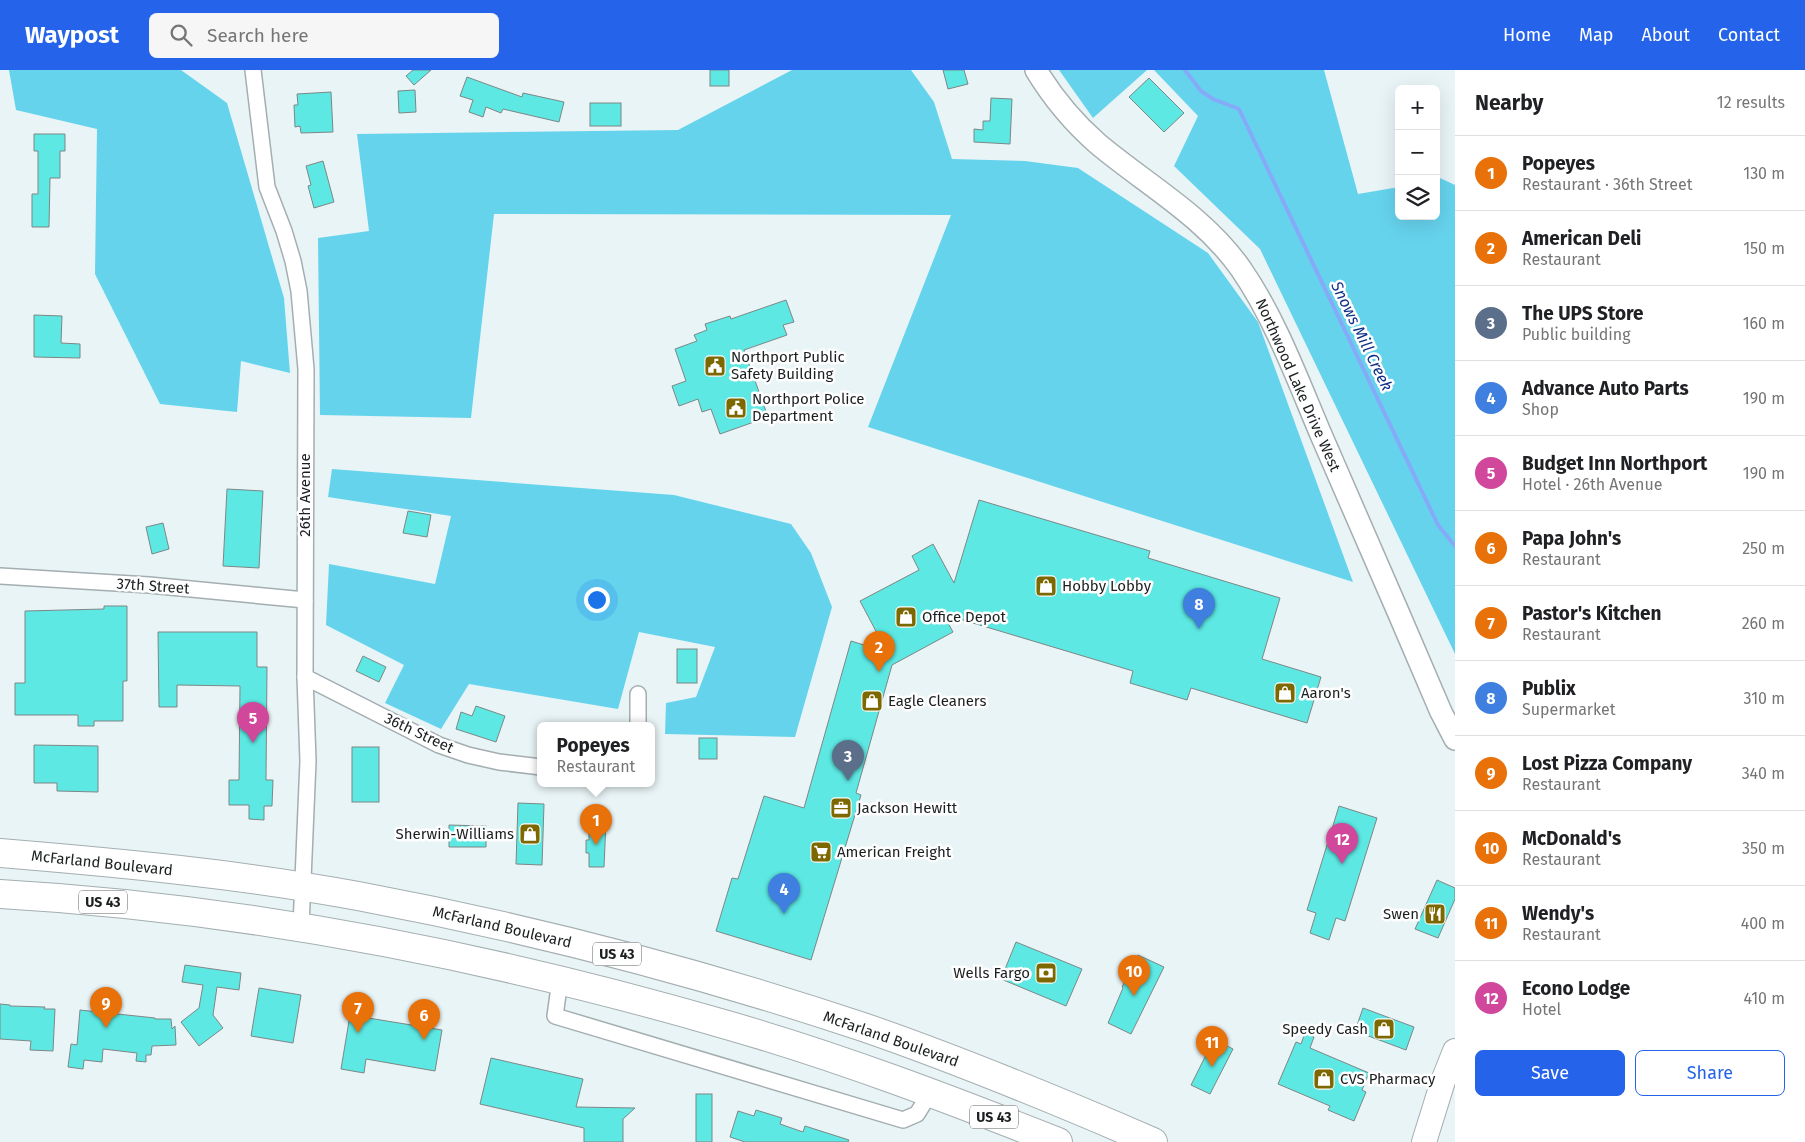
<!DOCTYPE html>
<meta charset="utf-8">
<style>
:root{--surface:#fff;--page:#f6f6f6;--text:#202124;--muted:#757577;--line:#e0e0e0;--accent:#2563eb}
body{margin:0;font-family:"Fira Sans",sans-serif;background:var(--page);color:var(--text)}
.controls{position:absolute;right:15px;top:15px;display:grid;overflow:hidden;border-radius:8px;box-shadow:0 5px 20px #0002}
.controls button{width:45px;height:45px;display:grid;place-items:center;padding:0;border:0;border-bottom:1px solid var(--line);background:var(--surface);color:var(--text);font:25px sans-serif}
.you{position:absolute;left:596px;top:529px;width:18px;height:18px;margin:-12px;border:4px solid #fff;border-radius:50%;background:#1a73e8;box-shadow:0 0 0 8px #1a73e833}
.badge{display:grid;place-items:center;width:32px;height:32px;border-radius:50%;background:var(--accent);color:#fff;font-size:16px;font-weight:700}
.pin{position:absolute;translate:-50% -41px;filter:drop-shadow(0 1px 2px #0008)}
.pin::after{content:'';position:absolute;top:26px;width:18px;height:15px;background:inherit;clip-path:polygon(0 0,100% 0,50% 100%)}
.popup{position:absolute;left:537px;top:652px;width:118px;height:65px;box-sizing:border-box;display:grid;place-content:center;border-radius:8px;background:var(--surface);filter:drop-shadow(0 1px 4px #0005);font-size:16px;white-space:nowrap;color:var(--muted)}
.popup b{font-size:19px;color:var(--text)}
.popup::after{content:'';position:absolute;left:50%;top:100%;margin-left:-10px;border:10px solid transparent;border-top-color:var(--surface)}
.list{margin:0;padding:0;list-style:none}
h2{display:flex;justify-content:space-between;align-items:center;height:65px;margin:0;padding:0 20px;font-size:21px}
h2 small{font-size:16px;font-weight:400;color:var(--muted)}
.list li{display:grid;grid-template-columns:32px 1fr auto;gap:15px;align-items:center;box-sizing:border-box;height:75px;padding:0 20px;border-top:1px solid var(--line)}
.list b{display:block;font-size:19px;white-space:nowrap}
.list p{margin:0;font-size:16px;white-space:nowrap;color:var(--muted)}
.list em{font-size:16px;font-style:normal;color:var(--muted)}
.actions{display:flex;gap:10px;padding:15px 20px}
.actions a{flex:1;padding:11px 0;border:1px solid var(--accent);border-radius:8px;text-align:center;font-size:18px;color:var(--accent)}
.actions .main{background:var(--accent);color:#fff}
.icon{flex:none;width:28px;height:28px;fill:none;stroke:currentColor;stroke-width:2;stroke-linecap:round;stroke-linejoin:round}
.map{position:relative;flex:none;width:1455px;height:1072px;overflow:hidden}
header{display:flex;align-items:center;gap:30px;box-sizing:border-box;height:70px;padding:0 25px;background:var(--accent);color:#fff}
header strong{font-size:24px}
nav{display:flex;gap:28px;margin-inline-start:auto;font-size:18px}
.search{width:350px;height:45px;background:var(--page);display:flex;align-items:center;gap:12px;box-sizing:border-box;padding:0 18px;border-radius:8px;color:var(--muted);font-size:19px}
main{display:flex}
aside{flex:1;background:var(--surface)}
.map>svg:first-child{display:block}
.green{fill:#66d3ed}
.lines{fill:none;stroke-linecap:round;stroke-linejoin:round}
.stream{stroke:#85abf8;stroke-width:4}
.building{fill:#5de8e3;stroke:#7d8786}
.street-casing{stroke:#a4aeb1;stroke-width:18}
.secondary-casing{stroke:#a4aeb1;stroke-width:24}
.primary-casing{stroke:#a4aeb1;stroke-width:26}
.highway-casing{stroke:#a4aeb1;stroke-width:30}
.street{stroke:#fff;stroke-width:15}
.secondary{stroke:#fff;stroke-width:21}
.primary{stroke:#fff;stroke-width:24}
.highway{stroke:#fff;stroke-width:28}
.labels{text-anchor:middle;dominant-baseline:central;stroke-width:5;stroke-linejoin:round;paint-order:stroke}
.shield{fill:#fefefe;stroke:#5f6263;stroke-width:1}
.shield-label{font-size:14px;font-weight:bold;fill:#1b1f20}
.poi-label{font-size:15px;fill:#1b1f20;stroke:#fefefe;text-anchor:start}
.street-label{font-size:15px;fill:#1b1f20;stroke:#fefefe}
.water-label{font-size:16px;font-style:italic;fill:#103188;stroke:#fefefe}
</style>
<header>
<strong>Waypost</strong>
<div class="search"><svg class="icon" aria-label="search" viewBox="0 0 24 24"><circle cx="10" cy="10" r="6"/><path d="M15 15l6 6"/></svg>Search here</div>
<nav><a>Home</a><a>Map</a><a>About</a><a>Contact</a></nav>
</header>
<main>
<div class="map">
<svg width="1455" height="1072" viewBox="0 0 1455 1072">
<rect width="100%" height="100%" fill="#e9f4f6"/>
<!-- green -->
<g class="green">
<polygon points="9,0 181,0 227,33 284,228 290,303 241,291 237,342 160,334 95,204 97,59 16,40"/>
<polygon points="792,0 911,0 934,32 952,89 1025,91 1078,98 1208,183 1258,252 1353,512 868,357 951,145 494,144 471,348 320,345 318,168 369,161 357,64 678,60"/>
<polygon points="1059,0 1147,0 1093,48"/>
<polygon points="1154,0 1324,0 1358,124 1399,117 1399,146 1436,146 1436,109 1440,108 1455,115 1455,584 1260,179 1174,96 1198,46"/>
<polygon points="332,399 674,425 791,454 811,483 832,537 795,667 665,664 666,633 696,627 715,577 639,562 618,639 469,614 441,659 385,633 404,595 326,555 329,494 435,514 451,446 328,427"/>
</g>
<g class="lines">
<!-- stream -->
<polyline class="stream" points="1185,0 1201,21 1213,29 1239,39 1438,455 1455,476"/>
</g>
<!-- building -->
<g class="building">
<polygon points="413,0 431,0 414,15 406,6"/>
<rect x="710" y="0" width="19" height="16"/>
<polygon points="943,0 964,0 968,14 948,19"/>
<polygon points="467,7 522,27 523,23 564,32 559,52 503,39 501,43 486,37 483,47 469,42 473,30 460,26"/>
<polygon points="1149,8 1184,43 1164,62 1129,27"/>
<polygon points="415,20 416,42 399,43 398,21"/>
<polygon points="331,22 333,62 301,63 300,56 295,57 294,35 298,35 297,24"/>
<polygon points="991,28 1012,29 1010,74 974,72 974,59 983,60 983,51 990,51"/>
<rect x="590" y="33" width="31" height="23"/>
<polygon points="34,64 65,64 65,81 60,81 60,108 50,108 49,157 32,157 32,124 38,124 38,81 34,81"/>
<polygon points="323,91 334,132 314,138 308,116 311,115 306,96"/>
<polygon points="786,230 794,252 783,255 787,265 744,280 768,347 720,364 711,339 702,342 698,329 679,336 672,316 686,311 675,279 697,271 694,265 707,260 705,254 730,246 731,249"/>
<polygon points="34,245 62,246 61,273 80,274 80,288 34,287"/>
<polygon points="227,419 263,421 259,498 223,496"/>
<polygon points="979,430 1150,481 1148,488 1280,528 1262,589 1321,607 1307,653 1191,618 1187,630 1130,613 1133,601 943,544 953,562 892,595 856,723 861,725 811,890 716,861 732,808 738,809 764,726 804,738 851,571 887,582 860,531 919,500 912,486 933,474 954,513"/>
<polygon points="408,441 431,445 427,467 403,463"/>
<polygon points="163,453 169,479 152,484 146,457"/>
<polygon points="104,536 127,536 127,611 123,611 123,651 94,651 94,656 78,656 78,645 15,645 15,613 25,613 25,541 104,539"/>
<polygon points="158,562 257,562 257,597 267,597 266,710 273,710 272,736 264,736 264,750 249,749 249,735 229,735 229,710 239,710 240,616 177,615 177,637 159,637"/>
<rect x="677" y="579" width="20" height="34"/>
<polygon points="363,586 386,597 379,612 356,601"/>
<polygon points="476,636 505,646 496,672 456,659 461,642 472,646"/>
<rect x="699" y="668" width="18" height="21"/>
<polygon points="34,675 98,676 98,722 57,721 57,713 34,713"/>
<rect x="352" y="677" width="27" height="55"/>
<polygon points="518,733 544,734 542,795 516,794"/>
<polygon points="1339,736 1377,748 1345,851 1336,848 1329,870 1310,863 1316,843 1307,840"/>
<polygon points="589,751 606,751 604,797 589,797 589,783 586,783 586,770 589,770"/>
<polygon points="449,755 486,756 486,777 449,777"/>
<polygon points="1437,810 1455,818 1455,829 1438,868 1415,859"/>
<polygon points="1016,872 1082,899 1066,936 1001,909"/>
<polygon points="1138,885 1164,897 1131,964 1108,953 1123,918 1122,917"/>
<polygon points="185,895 241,903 239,920 217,917 213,945 223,958 199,976 181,952 199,938 203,915 182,912"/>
<polygon points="259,918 301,925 293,973 251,966"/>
<polygon points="0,934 10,935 10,936 45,937 44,939 55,939 53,981 30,980 31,971 0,969"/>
<polygon points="1363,938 1414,957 1406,980 1355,961"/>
<polygon points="80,940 155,948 155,949 171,949 172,959 175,956 176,975 152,976 151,985 146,985 146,992 136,991 137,983 103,979 102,992 84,990 83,999 68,997 71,974 77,975"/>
<polygon points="350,945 442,960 435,1001 366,989 364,1003 341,999"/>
<polygon points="1305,963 1314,967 1310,978 1369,1003 1362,1020 1366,1022 1354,1051 1328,1040 1330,1036 1278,1014 1296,972 1301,974"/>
<polygon points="1214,969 1233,979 1210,1024 1191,1015"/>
<polygon points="491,988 583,1009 576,1037 635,1038 623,1049 623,1072 584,1072 584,1058 480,1034"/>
<rect x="696" y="1024" width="16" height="48"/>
<polygon points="756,1040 782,1048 780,1054 803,1062 805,1056 849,1070 848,1072 745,1072 730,1067 738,1041 754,1046"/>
</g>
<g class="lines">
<!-- street casing -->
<g class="street-casing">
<g id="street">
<polyline points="253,0 267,117 284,161 293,191 299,221 306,299 305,607 308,691 301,857"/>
<polyline points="0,506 149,515 305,530"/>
<polyline points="305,607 439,675 468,685 499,692 541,697"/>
<polyline points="638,624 638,656"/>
<polyline points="560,910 555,946 903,1050 917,1044 930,1023"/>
</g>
</g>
<!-- secondary casing -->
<g class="secondary-casing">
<path id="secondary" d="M1036,0C1053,28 1074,53 1098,74C1147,115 1204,146 1241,199C1276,250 1298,311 1322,367C1362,459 1402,550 1441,642L1455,669"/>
</g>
<!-- primary casing -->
<g class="primary-casing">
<polyline id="primary" points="1424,1072 1443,1011 1455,981"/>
</g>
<!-- highway casing -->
<g class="highway-casing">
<g id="highway">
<path d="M0,783C120,793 240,804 358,826C529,858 698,902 863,957C962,991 1058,1031 1153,1072"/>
<path d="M0,824C246,838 490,886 727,955C839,987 949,1029 1058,1072"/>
</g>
</g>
<!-- street -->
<use href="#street" class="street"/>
<!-- secondary -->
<use href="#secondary" class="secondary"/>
<!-- primary -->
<use href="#primary" class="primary"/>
<!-- highway -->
<use href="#highway" class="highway"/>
</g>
<!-- icons -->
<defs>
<g id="civic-square" transform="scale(1.125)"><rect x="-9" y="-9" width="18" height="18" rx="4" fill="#7d6800" stroke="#fefefe"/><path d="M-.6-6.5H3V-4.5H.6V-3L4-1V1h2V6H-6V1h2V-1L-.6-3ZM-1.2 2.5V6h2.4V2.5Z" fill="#fff"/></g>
<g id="shop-square" transform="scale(1.125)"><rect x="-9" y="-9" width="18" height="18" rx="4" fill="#7d6800" stroke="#fefefe"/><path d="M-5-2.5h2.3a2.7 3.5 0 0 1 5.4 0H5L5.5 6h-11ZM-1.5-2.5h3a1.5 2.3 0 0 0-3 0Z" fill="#fff"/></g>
<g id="office-square" transform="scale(1.125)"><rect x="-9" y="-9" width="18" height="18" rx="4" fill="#7d6800" stroke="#fefefe"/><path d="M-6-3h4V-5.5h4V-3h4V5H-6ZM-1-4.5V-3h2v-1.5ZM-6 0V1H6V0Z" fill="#fff"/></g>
<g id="supermarket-square" transform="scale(1.125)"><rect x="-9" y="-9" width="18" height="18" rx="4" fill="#7d6800" stroke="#fefefe"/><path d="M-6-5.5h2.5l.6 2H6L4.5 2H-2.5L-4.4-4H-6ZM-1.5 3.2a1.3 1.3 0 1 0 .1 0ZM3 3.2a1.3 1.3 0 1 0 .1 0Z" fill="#fff"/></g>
<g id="restaurant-square" transform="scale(1.125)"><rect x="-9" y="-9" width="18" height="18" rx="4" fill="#7d6800" stroke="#fefefe"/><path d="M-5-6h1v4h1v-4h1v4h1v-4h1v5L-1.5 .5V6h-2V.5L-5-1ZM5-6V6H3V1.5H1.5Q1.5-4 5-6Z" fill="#fff"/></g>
<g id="bank-square" transform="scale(1.125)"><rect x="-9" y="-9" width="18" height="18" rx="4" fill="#7d6800" stroke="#fefefe"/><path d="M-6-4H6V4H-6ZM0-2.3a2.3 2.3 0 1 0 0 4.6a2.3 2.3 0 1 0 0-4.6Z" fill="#fff"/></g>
</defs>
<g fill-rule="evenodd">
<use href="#civic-square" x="715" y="296"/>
<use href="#civic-square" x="736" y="338"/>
<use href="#shop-square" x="1046" y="516"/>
<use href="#shop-square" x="906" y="547"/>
<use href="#shop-square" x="1285" y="623"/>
<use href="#shop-square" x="872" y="631"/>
<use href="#office-square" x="841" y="738"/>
<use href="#shop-square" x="530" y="764"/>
<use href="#supermarket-square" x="821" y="782"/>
<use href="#restaurant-square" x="1435" y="844"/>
<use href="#bank-square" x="1046" y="903"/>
<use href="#shop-square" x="1384" y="959"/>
<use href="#shop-square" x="1324" y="1009"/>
</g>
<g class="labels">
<!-- shield labels -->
<g class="shield">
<rect x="79" y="820.5" width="48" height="23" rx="4"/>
<rect x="593" y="872.5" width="48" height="23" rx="4"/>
<rect x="970" y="1035.5" width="48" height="23" rx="4"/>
</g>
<g class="shield-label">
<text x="103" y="832">US 43</text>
<text x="617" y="884">US 43</text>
<text x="994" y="1047">US 43</text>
</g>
<!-- poi labels -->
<g class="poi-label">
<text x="731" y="287">Northport Public<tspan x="731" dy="17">Safety Building</tspan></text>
<text x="752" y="329">Northport Police<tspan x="752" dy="17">Department</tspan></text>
<text x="1062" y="516">Hobby Lobby</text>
<text x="922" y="547">Office Depot</text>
<text x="1301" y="623">Aaron's</text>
<text x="888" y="631">Eagle Cleaners</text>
<text x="857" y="738">Jackson Hewitt</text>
<text x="514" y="764" text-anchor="end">Sherwin-Williams</text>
<text x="837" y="782">American Freight</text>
<text x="1419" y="844" text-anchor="end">Swen</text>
<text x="1030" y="903" text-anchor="end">Wells Fargo</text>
<text x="1368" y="959" text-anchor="end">Speedy Cash</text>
<text x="1340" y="1009">CVS Pharmacy</text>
</g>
<!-- street labels -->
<g class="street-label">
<text transform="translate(1298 315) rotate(66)">Northwood Lake Drive West</text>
<text transform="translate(305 425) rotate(-90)">26th Avenue</text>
<text transform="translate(153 516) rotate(4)">37th Street</text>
<text transform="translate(419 663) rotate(25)">36th Street</text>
<text transform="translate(102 793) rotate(6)">McFarland Boulevard</text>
<text transform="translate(502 857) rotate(13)">McFarland Boulevard</text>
<text transform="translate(891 969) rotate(19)">McFarland Boulevard</text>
</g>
<!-- water labels -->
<g class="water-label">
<text transform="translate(1362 266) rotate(64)">Snows Mill Creek</text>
</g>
</g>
</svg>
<div class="controls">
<button>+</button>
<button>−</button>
<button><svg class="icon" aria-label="layers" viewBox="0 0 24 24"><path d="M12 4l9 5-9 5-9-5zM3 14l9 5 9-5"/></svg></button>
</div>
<div class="you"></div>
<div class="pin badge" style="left:596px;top:775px;background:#e8710a">1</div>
<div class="popup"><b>Popeyes</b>Restaurant</div>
<div class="pin badge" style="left:879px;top:602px;background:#e8710a">2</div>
<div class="pin badge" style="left:848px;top:711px;background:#5c6f8a">3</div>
<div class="pin badge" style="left:784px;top:844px;background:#3f7fe0">4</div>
<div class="pin badge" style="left:253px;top:673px;background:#d1479c">5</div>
<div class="pin badge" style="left:424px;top:970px;background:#e8710a">6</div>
<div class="pin badge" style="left:358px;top:963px;background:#e8710a">7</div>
<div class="pin badge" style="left:1199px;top:559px;background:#3f7fe0">8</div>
<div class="pin badge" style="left:106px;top:958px;background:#e8710a">9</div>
<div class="pin badge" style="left:1134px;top:926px;background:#e8710a">10</div>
<div class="pin badge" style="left:1212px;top:997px;background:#e8710a">11</div>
<div class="pin badge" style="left:1342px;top:794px;background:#d1479c">12</div>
</div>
<aside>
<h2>Nearby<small>12 results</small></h2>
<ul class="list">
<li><span class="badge" style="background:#e8710a">1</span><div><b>Popeyes</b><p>Restaurant · 36th Street</p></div><em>130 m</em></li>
<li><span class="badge" style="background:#e8710a">2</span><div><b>American Deli</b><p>Restaurant</p></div><em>150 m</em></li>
<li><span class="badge" style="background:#5c6f8a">3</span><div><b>The UPS Store</b><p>Public building</p></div><em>160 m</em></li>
<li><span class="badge" style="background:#3f7fe0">4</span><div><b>Advance Auto Parts</b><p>Shop</p></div><em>190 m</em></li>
<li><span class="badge" style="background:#d1479c">5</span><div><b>Budget Inn Northport</b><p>Hotel · 26th Avenue</p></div><em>190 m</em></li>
<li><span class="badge" style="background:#e8710a">6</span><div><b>Papa John's</b><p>Restaurant</p></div><em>250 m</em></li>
<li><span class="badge" style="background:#e8710a">7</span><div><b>Pastor's Kitchen</b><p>Restaurant</p></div><em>260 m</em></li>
<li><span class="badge" style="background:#3f7fe0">8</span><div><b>Publix</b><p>Supermarket</p></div><em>310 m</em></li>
<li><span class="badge" style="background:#e8710a">9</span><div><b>Lost Pizza Company</b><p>Restaurant</p></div><em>340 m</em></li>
<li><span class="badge" style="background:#e8710a">10</span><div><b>McDonald's</b><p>Restaurant</p></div><em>350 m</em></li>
<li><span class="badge" style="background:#e8710a">11</span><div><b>Wendy's</b><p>Restaurant</p></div><em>400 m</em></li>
<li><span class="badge" style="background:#d1479c">12</span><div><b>Econo Lodge</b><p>Hotel</p></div><em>410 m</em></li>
</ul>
<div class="actions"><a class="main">Save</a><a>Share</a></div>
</aside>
</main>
